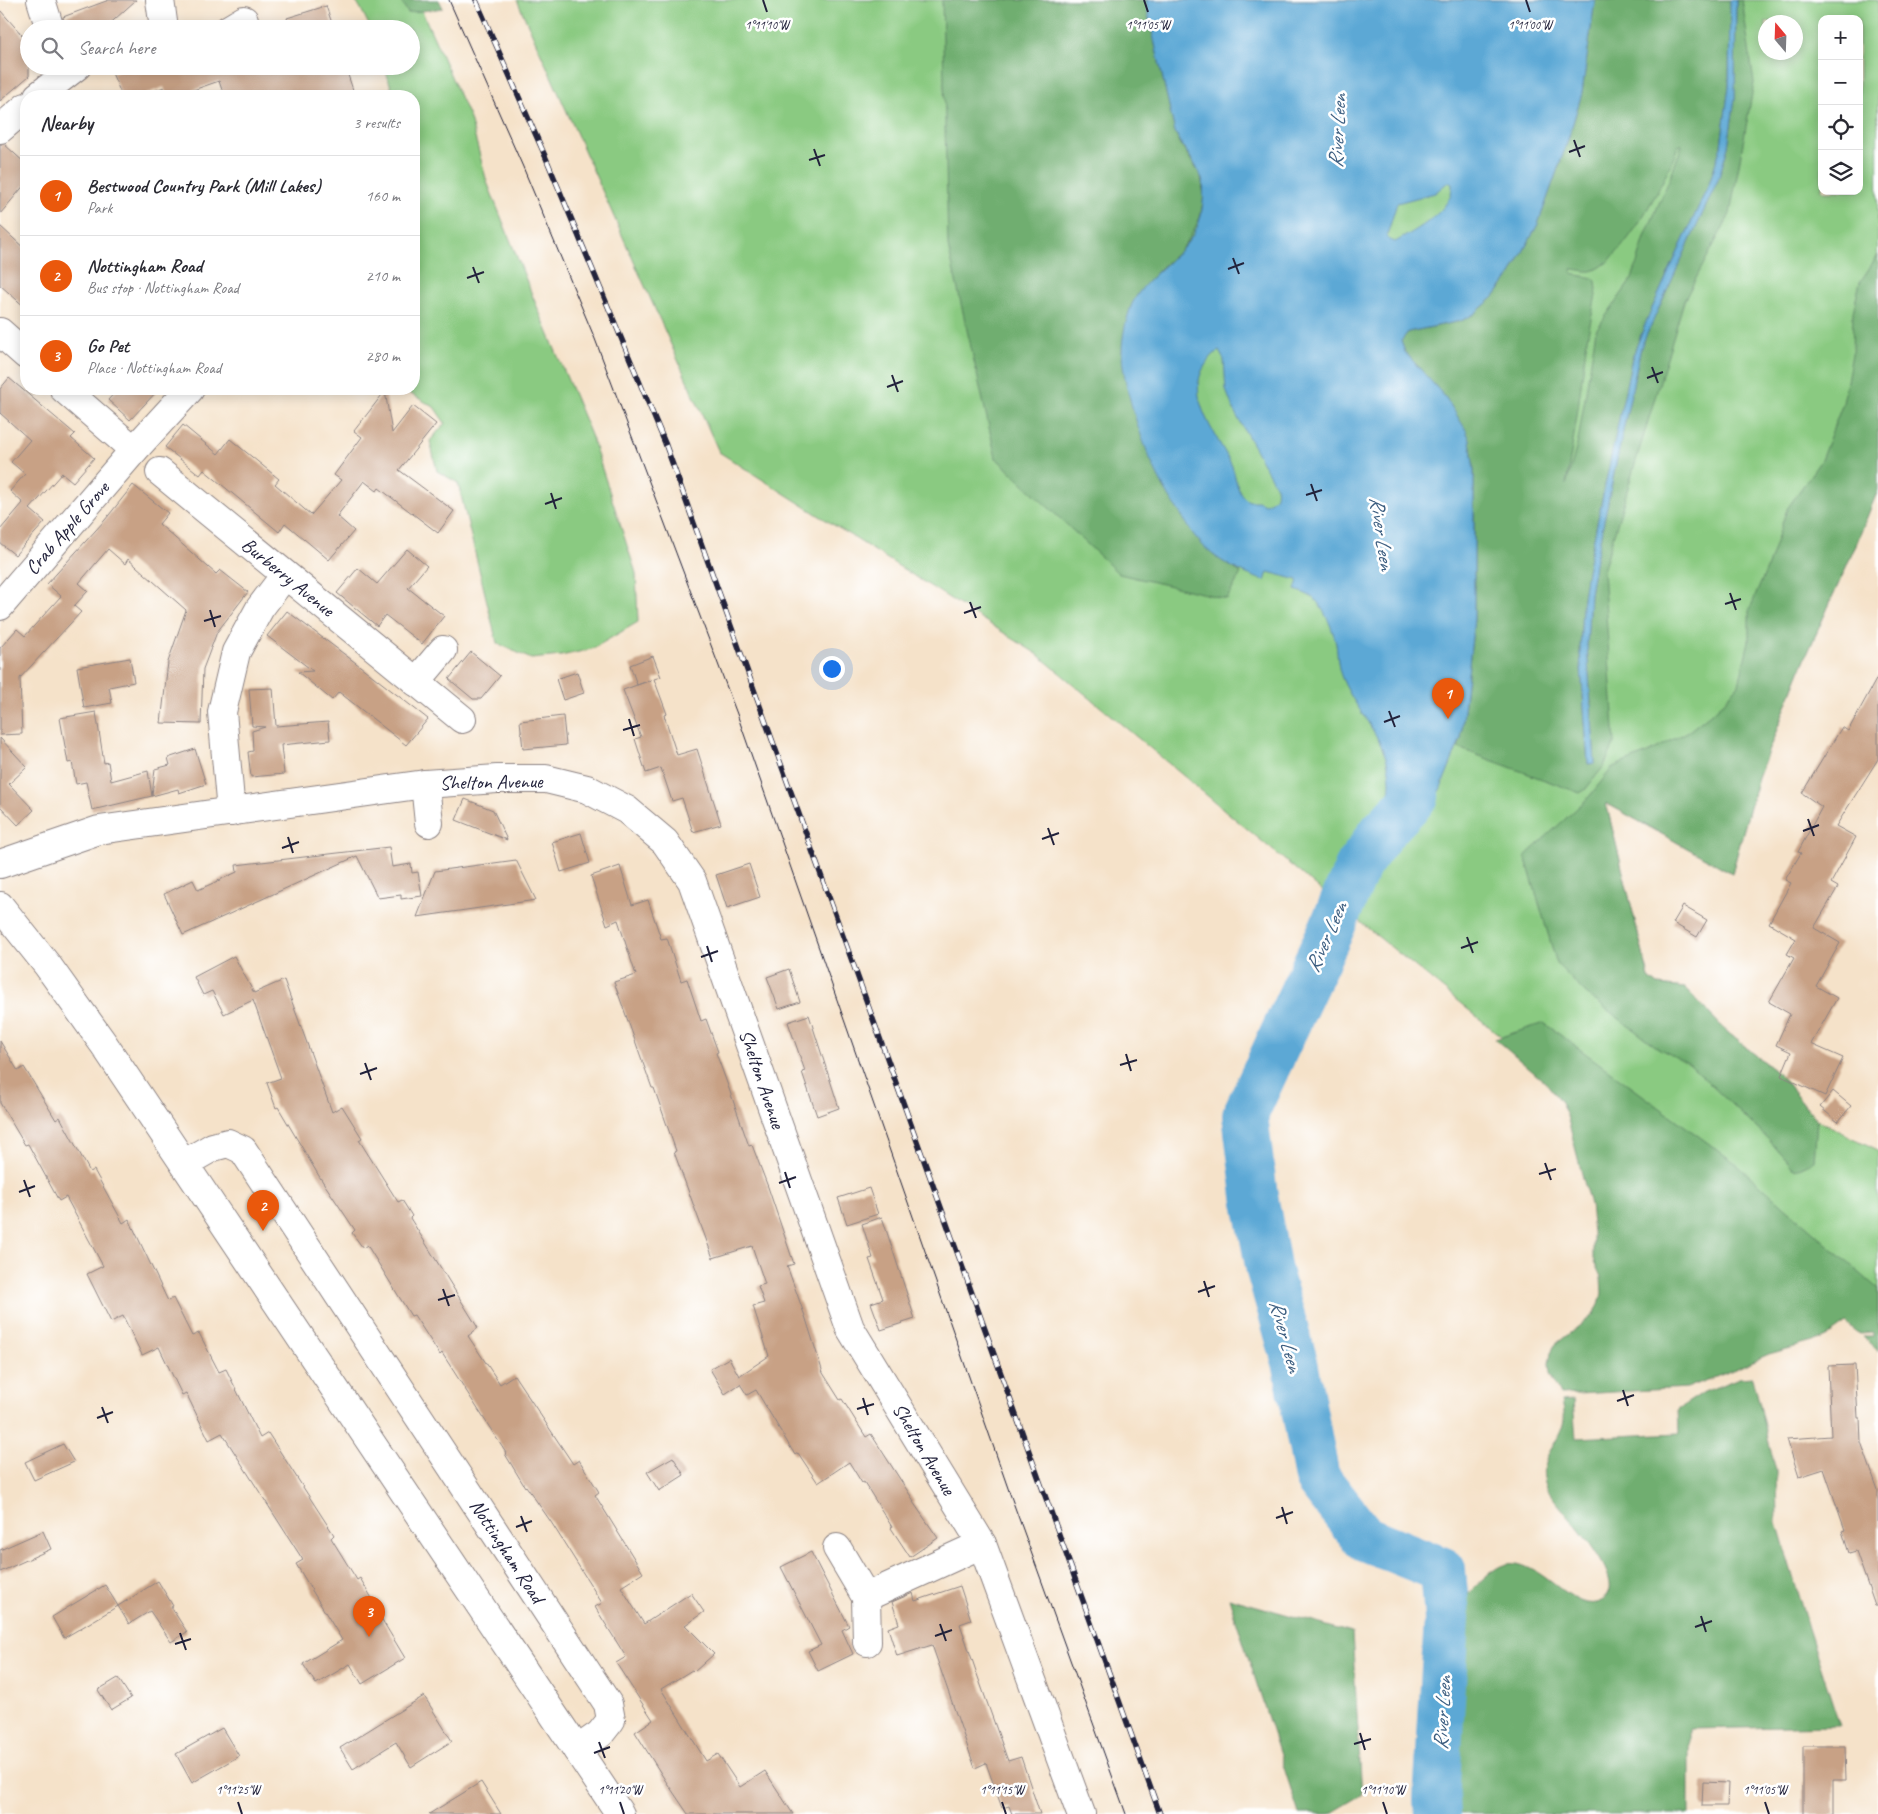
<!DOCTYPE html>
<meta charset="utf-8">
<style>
:root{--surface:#fff;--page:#f7f7f7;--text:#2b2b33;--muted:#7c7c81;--line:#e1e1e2;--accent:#ea580c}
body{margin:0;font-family:Caveat,sans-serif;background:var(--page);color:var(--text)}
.controls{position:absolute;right:15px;top:15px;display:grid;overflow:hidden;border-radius:10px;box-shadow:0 2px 12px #0003}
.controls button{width:45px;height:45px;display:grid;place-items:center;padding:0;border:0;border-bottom:1px solid var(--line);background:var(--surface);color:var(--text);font:25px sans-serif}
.compass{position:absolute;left:1758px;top:15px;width:45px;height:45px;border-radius:50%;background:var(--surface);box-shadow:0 2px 12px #0003;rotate:341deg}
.you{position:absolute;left:831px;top:668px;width:18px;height:18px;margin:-12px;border:4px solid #fff;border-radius:50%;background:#1a73e8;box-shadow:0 0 0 8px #1a73e833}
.badge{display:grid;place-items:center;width:32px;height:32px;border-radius:50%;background:var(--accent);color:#fff;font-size:16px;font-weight:700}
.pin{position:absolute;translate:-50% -41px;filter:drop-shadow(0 1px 2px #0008)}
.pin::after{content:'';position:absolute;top:26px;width:18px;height:15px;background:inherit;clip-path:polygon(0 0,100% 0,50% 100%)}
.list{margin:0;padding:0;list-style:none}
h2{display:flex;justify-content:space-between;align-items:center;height:65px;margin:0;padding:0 20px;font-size:21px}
h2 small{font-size:16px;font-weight:400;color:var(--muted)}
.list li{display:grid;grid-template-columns:32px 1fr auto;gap:15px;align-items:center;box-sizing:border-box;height:80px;padding:0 20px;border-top:1px solid var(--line)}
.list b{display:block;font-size:19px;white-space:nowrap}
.list p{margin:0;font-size:16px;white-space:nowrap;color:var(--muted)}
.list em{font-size:16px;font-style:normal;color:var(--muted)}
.icon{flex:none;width:28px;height:28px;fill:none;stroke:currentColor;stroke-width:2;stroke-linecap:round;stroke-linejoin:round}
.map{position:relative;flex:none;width:1878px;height:1814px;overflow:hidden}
.search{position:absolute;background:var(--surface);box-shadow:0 2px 12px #0003;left:20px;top:20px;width:400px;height:55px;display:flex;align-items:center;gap:12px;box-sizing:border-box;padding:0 18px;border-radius:28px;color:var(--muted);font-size:19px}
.panel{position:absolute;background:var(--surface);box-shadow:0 2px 12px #0003;left:20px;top:90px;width:400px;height:305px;border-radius:20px}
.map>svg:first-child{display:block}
.green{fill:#8aca81;stroke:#56765e;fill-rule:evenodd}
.forest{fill:#6fae6f;stroke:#486855;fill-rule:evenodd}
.water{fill:#5ca8d5;stroke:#3f6588;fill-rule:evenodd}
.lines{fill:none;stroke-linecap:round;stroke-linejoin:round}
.river{stroke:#5ca8d5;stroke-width:46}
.building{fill:#c8a185}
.minor-casing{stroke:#8c8282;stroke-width:30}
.minor{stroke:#fff;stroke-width:28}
.tram{stroke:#22223b;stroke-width:1}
.rail-casing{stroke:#22223b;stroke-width:5.5}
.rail{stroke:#fff;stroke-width:4;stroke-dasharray:11;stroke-linecap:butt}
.ticks{fill:none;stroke:#22223b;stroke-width:2}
.labels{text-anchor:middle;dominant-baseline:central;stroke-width:5;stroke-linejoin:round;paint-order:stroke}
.street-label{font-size:20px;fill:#22223b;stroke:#fff}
.water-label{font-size:21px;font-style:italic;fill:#3c5e80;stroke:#fff}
.ticks-label{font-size:12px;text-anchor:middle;fill:#22223b;stroke:#fff;stroke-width:5;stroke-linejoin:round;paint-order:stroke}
</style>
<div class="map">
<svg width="1878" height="1814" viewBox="0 0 1878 1814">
<rect width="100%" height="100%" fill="#fff"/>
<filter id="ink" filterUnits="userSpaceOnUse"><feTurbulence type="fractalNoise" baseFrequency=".02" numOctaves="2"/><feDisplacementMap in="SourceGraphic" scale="10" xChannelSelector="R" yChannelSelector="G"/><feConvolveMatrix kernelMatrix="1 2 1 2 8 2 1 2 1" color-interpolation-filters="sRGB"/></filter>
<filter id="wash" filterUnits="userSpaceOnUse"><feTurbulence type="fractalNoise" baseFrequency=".0096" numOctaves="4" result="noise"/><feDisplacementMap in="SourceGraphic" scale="20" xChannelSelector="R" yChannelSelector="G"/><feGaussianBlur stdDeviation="1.12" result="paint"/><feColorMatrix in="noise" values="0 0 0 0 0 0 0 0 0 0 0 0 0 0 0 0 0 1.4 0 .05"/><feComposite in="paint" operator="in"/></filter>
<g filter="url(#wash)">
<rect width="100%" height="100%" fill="#f5e2c9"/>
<!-- green -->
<g class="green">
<polygon points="354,0 400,0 408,13 422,11 470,119 487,182 533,297 591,435 636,573 638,622 592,649 561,656 531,659 497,643 458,483 437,471 430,441 445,423 434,407 402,389 414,389 414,96 394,96 384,66 411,66 411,29 371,29 360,7"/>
<path d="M517,0H1878L1877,492L1855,547L1804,661L1758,777L1732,873L1606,803L1649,978L1658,985L1685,988L1725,1030L1781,1076L1817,1120L1878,1150V1328L1733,1224L1323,892L1037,654L719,452ZM1822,19H1859V191H1822ZM1766,22H1796V52H1766Z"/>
</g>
<!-- forest -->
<g class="forest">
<polygon points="400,0 439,0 443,8 408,13"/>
<polygon points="942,0 1146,0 1149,18 1175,132 1180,143 1201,176 1204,197 1200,218 1189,239 1179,252 1164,265 1146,284 1133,304 1122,353 1126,378 1130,396 1147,449 1164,488 1212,554 1241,573 1227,599 1119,574 996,458 948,246"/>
<path d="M1595,0H1730L1729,86L1721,146L1709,184L1648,317L1632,358L1587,571L1582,605L1580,653L1588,764L1595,763L1587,646L1590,594L1596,558L1641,347L1718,180L1728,147L1735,98L1736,0H1742L1754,83L1730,214L1684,301L1603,571L1615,743L1604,766L1585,790L1580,793L1458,748L1461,738L1474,619V470L1470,440L1446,398L1405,352L1401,341L1408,332L1461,321L1474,314L1494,297L1510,276L1538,224L1567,143L1582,93ZM1682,145L1672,173L1646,234L1632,279L1596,330L1578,441L1566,485L1577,416L1587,339L1597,290L1596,281L1593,278L1572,274V269C1579,269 1588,273 1595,270C1625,258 1668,176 1678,146Z"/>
<polygon points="1878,255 1878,490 1855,547 1804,661 1758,777 1732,873 1606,803 1649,978 1658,985 1685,988 1725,1030 1781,1076 1817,1120 1814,1161 1795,1170 1769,1140 1689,1064 1658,1048 1585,993 1557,964 1525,856 1588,798 1613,767 1650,752 1689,731 1719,707 1739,684 1749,641 1749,611 1768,566 1787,509 1821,460 1843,403 1852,354 1853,312 1860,282"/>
<polygon points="1544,1023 1734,1162 1878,1289 1878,1351 1863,1337 1873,1337 1873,1333 1860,1334 1846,1323 1832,1333 1813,1342 1769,1354 1726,1373 1687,1388 1560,1395 1550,1374 1549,1363 1551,1352 1555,1345 1561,1340 1593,1315 1599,1305 1602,1294 1601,1277 1593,1259 1593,1233 1590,1205 1567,1116 1560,1101 1547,1084 1495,1039"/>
<path d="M1753,1377L1776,1471L1777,1522L1808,1628L1840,1726L1689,1729V1814H1448L1446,1800L1457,1608C1468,1594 1482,1577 1497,1568C1534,1546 1568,1614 1599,1602C1640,1587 1556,1507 1548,1490C1533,1459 1559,1448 1564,1420C1565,1414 1563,1407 1562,1401L1573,1400L1576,1438L1679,1433L1678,1409L1704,1392L1739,1378Z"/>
<polygon points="1229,1598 1352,1633 1362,1795 1330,1814 1299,1814"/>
</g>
<!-- water -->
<g class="water">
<path d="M1146,0H1595L1582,93L1567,143L1538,224L1510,276L1494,297L1474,314L1461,321L1408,332L1401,341L1405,352L1446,398L1466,430L1470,440L1474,470V619L1461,738L1440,790L1400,844L1367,821C1379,810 1390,801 1390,783C1390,741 1357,714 1342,678C1337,666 1338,656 1336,644C1334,633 1328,618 1322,609C1316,597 1307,594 1295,590L1298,580L1268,572L1265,581C1240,572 1215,561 1198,540C1192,534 1188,525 1183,518C1177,508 1170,499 1165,489C1147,460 1122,386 1122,352C1122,336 1126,319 1132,304C1148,270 1193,254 1201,215C1203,203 1206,186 1200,174C1193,159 1182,147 1175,132L1149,18ZM1448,182L1452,184C1454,210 1415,231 1395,242L1388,239L1387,235L1397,203L1435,193ZM1219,351L1224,360L1226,390L1234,411L1276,487C1278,497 1274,500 1265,504L1258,501H1249C1235,494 1237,476 1231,464C1218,436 1183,396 1206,364C1210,358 1213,354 1219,351Z"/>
<polygon points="1730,0 1736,0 1735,98 1728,147 1718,180 1641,347 1596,558 1590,594 1587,646 1595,763 1588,764 1580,653 1582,605 1587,571 1632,358 1648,317 1709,184 1721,146 1729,86"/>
</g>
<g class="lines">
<!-- river -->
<polyline class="river" points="1415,783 1416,796 1382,832 1359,864 1330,932 1245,1115 1255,1196 1269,1271 1295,1362 1317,1478 1364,1538 1443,1570 1447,1619 1436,1800 1437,1814"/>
</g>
<g id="blocks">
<!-- building -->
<g class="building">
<polygon points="109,0 136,0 104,29 65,29 63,17"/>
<polygon points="326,6 334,29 287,29 290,28 287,18"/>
<polygon points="0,10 29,43 29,76 0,101"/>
<polygon points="129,66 345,66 355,96 224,96 219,81 176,96 167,96 164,87 140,96 122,96 112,73"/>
<polygon points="0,144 4,144 26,164 26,183 0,214"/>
<polygon points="0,226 26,250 26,308 0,285"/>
<polygon points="9,378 75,434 71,438 94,458 73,482 62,473 30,509 45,522 15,555 0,543 0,530 23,503 10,491 25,474 11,462 30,440 0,413 0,389"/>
<polygon points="118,389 159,389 130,420 108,400"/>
<polygon points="385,391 392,433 413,406 436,424 399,470 454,511 438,533 379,488 377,491 364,481 337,516 354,531 329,560 285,523 279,532 204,470 200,475 165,447 183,425 218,454 230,439 279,479 275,484 311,515 341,480 334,475 362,437 354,431"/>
<polygon points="133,485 168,513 159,524 216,574 220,570 248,592 217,632 203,669 201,724 161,723 168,662 186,610 128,559 125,564 108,549 79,583 88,591 74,606 81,612 20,678 22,734 0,735 0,648 17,629 25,636 61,596 47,584 105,520"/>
<polygon points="407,549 427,566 408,588 444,616 422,644 385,615 377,626 337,593 358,568 377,584"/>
<polygon points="287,611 360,666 428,719 406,745 339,692 332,700 298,672 313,671 267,636"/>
<polygon points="471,652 500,676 481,699 473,699 449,679"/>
<polygon points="653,656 661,677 654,679 667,714 664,715 677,755 697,749 721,824 693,832 682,798 672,801 661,768 646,773 635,739 641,737 623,690 651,680 637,685 630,665"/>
<polygon points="130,658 134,682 109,687 112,703 84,708 77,667"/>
<polygon points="577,672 584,693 563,700 556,679"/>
<polygon points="1878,676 1878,759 1836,826 1856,837 1831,883 1838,887 1814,928 1840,943 1816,986 1837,998 1811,1044 1843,1058 1825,1096 1781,1076 1791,1052 1776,1045 1790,1014 1769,1002 1794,958 1787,954 1796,939 1769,923 1791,883 1785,880 1801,853 1798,852 1822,807 1802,793 1842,727 1848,731"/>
<polygon points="273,688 276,726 328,722 330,740 281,745 284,774 251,777 248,752 253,751 252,731 265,727 252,726 249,689"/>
<polygon points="96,712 104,763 108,762 111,781 148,771 152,796 92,810 86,782 76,784 72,762 68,763 60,718"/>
<polygon points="563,716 566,745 523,749 520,721"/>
<polygon points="0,738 27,767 9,784 34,810 18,825 0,806"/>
<polygon points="195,749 206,784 179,793 178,789 152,796 155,769 170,765 168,758"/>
<polygon points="465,799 493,810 507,840 456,820"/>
<polygon points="581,833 590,863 561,872 552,842"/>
<polygon points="389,847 392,867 411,864 412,873 418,872 422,896 401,899 401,895 378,898 357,856 183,935 164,894 193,880 198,890 237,872 236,865"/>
<polygon points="516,860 536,900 417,917 435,871"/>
<polygon points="749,864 760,897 727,908 716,875"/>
<polygon points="620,866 632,905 648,900 661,939 667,938 681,981 687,979 701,1021 706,1019 718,1052 716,1053 728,1086 749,1146 752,1145 768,1187 794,1264 787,1266 806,1319 823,1373 840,1400 842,1399 866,1437 871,1434 914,1501 913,1502 938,1538 910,1557 891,1528 892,1527 864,1482 862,1483 849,1462 818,1483 798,1453 795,1455 756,1390 747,1395 740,1384 725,1394 710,1369 729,1358 739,1376 769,1356 753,1306 764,1303 758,1286 765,1284 752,1246 713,1258 674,1152 676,1151 654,1088 652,1088 623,1007 614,982 636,975 618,920 607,925 591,876"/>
<polygon points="1683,906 1707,920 1697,937 1673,923"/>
<polygon points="234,956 254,993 284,980 332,1112 342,1106 362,1138 359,1140 398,1202 402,1200 412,1216 410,1218 478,1328 468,1336 500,1384 514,1375 573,1464 579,1460 599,1492 595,1495 643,1573 621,1587 644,1624 691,1593 704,1612 685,1625 714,1654 694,1672 692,1670 661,1689 706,1761 718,1754 740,1787 765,1771 793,1814 688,1814 665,1780 635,1732 653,1720 616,1663 626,1657 595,1607 602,1603 551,1522 526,1486 525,1487 505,1454 506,1453 442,1353 440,1355 414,1315 411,1316 367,1245 363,1248 352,1233 355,1230 319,1176 278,1107 276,1108 267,1083 281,1078 253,1000 224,1014 212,991 203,995 194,977"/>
<polygon points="789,969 800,1002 779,1009 767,977"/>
<polygon points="809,1015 839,1108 817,1116 802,1072 805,1071 788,1022"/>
<polygon points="0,1041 18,1071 24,1067 56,1120 60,1117 90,1172 94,1170 123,1223 129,1219 168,1301 173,1298 192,1336 199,1333 219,1372 226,1369 260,1438 268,1433 334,1535 331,1538 357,1580 360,1578 380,1612 378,1613 405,1658 362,1684 350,1664 316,1684 303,1664 342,1640 296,1564 303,1560 222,1433 209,1440 186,1393 182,1395 159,1347 142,1355 123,1316 111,1322 87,1274 103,1266 66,1197 59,1201 28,1144 25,1145 0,1103"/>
<polygon points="1833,1091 1851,1106 1838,1122 1820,1107"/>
<polygon points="869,1188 878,1214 847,1224 838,1198"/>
<polygon points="882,1217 915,1319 881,1330 871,1303 883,1299 869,1259 873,1258 862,1224"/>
<polygon points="1855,1365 1858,1418 1860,1418 1861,1442 1878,1490 1878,1606 1875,1606 1856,1551 1849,1553 1842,1531 1845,1530 1824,1469 1799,1477 1787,1439 1831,1436 1828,1366"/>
<polygon points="63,1444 74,1462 34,1480 25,1462"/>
<polygon points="673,1457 684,1475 659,1491 647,1472"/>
<polygon points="43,1531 51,1549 0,1572 0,1550"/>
<polygon points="811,1552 849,1626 842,1630 853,1654 818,1671 808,1651 821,1645 781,1567"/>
<polygon points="158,1581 173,1606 171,1607 187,1632 171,1642 150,1611 129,1624 118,1606"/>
<polygon points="105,1585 118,1606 64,1638 52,1617"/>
<polygon points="960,1586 971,1620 960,1624 978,1677 1008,1761 1021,1757 1040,1814 1012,1814 1009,1806 1002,1808 986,1763 975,1768 932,1645 897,1656 888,1628 899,1624 892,1602 913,1593 915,1601"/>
<polygon points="118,1678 131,1698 111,1710 98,1690"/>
<polygon points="424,1696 452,1741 411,1767 396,1742 353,1769 340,1748"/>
<polygon points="222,1728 239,1756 192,1783 176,1754"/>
<polygon points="1803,1746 1845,1746 1846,1780 1833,1780 1833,1814 1803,1814"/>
<polygon points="481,1782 501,1814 429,1814"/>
<polygon points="1703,1782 1728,1783 1727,1806 1702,1806"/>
</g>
</g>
</g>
<g filter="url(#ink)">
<use href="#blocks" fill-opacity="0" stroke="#8c8282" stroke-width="1"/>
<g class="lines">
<!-- minor casing -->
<g class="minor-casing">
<g id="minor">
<polyline points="41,0 50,29"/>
<polyline points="160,0 164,29"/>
<polyline points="229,29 244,20"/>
<polyline points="38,96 77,66"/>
<polyline points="0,129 26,107"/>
<polyline points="0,332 26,355"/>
<polyline points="64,389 134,450"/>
<polyline points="160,472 462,719"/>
<polyline points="0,606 134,450 190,389"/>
<polyline points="416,682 443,650"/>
<polyline points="425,784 429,823"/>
<polyline points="231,812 222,712 236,652 260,608 285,575"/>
<polyline points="0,864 99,830 425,784 497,779 546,779 587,789 627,810 665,842 692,881 850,1328 982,1544 1081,1814"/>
<polyline points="0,906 48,966 103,1043 620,1814"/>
<polyline points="185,1163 213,1147 228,1143 243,1150 608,1704 611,1720 600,1734 577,1750"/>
<polyline points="837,1548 866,1597 867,1642"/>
<polyline points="866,1597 982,1544"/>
</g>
</g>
<!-- minor -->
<use href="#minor" class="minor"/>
<!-- tram -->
<polyline class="tram" points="449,0 523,167 595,339 737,714 1009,1491 1126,1814"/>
<!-- rail casing -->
<g class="rail-casing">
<polyline id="rail" points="476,0 546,158 665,443 1160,1814"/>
</g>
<!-- rail -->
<use href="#rail" class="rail"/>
</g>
</g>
<!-- ticks -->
<path class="ticks" d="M763,0L767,12M1144,0L1148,12M1526,0L1530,12M1574,140L1580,157M814,149L820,166M1569,152L1585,146M809,160L825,155M1233,258L1239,274M473,267L479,283M1228,269L1244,263M467,278L484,272M1652,367L1658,383M892,375L898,392M1647,378L1663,372M887,387L903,381M1311,484L1317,501M551,493L556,509M1306,495L1322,490M545,504L562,498M1730,593L1736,610M970,602L976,618M1725,604L1741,599M210,610L215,627M964,613L981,607M204,621L221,616M1389,711L1395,727M629,719L634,736M1384,722L1400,716M623,730L640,725M1808,819L1814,836M1048,828L1054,845M1803,831L1819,825M288,837L293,853M1042,839L1059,833M282,848L299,842M1467,937L1473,953M707,946L712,962M1461,948L1478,942M701,957L718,951M1126,1054L1131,1071M365,1063L371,1080M1120,1065L1137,1060M360,1074L377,1068M1545,1163L1551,1180M785,1172L790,1188M1539,1174L1556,1169M24,1180L30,1197M779,1183L796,1177M19,1192L35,1186M1204,1281L1209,1297M443,1289L449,1306M1198,1292L1215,1286M438,1300L455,1295M1623,1390L1628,1406M863,1398L868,1415M1617,1401L1634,1395M102,1407L108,1423M857,1409L874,1404M97,1418L113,1412M1282,1507L1287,1524M521,1516L527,1532M1276,1518L1293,1512M516,1527L532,1521M1701,1616L1706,1632M940,1624L946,1641M1695,1627L1712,1621M180,1633L186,1650M935,1636L952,1630M175,1644L191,1639M1360,1733L1365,1750M599,1742L605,1758M1354,1744L1371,1739M594,1753L610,1747M238,1802L242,1814M620,1802L624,1814M1002,1802L1006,1814M1383,1802L1387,1814M1765,1802L1769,1814"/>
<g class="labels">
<!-- street labels -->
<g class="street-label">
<text transform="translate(67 528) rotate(-49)">Crab Apple Grove</text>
<text transform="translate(288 577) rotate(39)">Burberry Avenue</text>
<text transform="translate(491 782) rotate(-1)">Shelton Avenue</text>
<text transform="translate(762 1079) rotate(71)">Shelton Avenue</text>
<text transform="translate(924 1449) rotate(59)">Shelton Avenue</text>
<text transform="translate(507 1551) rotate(57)">Nottingham Road</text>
</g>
<!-- water labels -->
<g class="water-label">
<text transform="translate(1337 131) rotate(-87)">River Leen</text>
<text transform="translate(1382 533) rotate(82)">River Leen</text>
<text transform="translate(1326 937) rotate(-66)">River Leen</text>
<text transform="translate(1286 1336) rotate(75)">River Leen</text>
<text transform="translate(1442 1713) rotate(-87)">River Leen</text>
</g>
</g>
<g class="ticks-label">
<text x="767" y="29">1°11'10"W</text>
<text x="1148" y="29">1°11'05"W</text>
<text x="1530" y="29">1°11'00"W</text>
<text x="238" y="1794">1°11'25"W</text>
<text x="620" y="1794">1°11'20"W</text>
<text x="1002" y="1794">1°11'15"W</text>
<text x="1383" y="1794">1°11'10"W</text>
<text x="1765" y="1794">1°11'05"W</text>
</g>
</svg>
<div class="controls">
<button>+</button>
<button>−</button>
<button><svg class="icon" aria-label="locate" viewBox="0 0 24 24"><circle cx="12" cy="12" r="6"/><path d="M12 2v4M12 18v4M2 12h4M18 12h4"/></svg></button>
<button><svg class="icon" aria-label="layers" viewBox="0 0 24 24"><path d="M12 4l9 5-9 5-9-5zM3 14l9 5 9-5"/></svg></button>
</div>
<svg class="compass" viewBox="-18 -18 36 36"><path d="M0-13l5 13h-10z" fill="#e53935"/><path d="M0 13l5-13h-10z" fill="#7c7c81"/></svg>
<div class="you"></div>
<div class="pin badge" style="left:1448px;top:719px">1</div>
<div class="pin badge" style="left:263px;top:1231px">2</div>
<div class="pin badge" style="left:369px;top:1637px">3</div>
<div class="search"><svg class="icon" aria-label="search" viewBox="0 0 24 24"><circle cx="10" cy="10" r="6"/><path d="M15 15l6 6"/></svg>Search here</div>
<section class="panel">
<h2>Nearby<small>3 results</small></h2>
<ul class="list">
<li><span class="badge">1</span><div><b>Bestwood Country Park (Mill Lakes)</b><p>Park</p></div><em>160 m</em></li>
<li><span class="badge">2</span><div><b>Nottingham Road</b><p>Bus stop · Nottingham Road</p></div><em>210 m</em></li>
<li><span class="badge">3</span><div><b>Go Pet</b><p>Place · Nottingham Road</p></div><em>280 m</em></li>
</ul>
</section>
</div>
